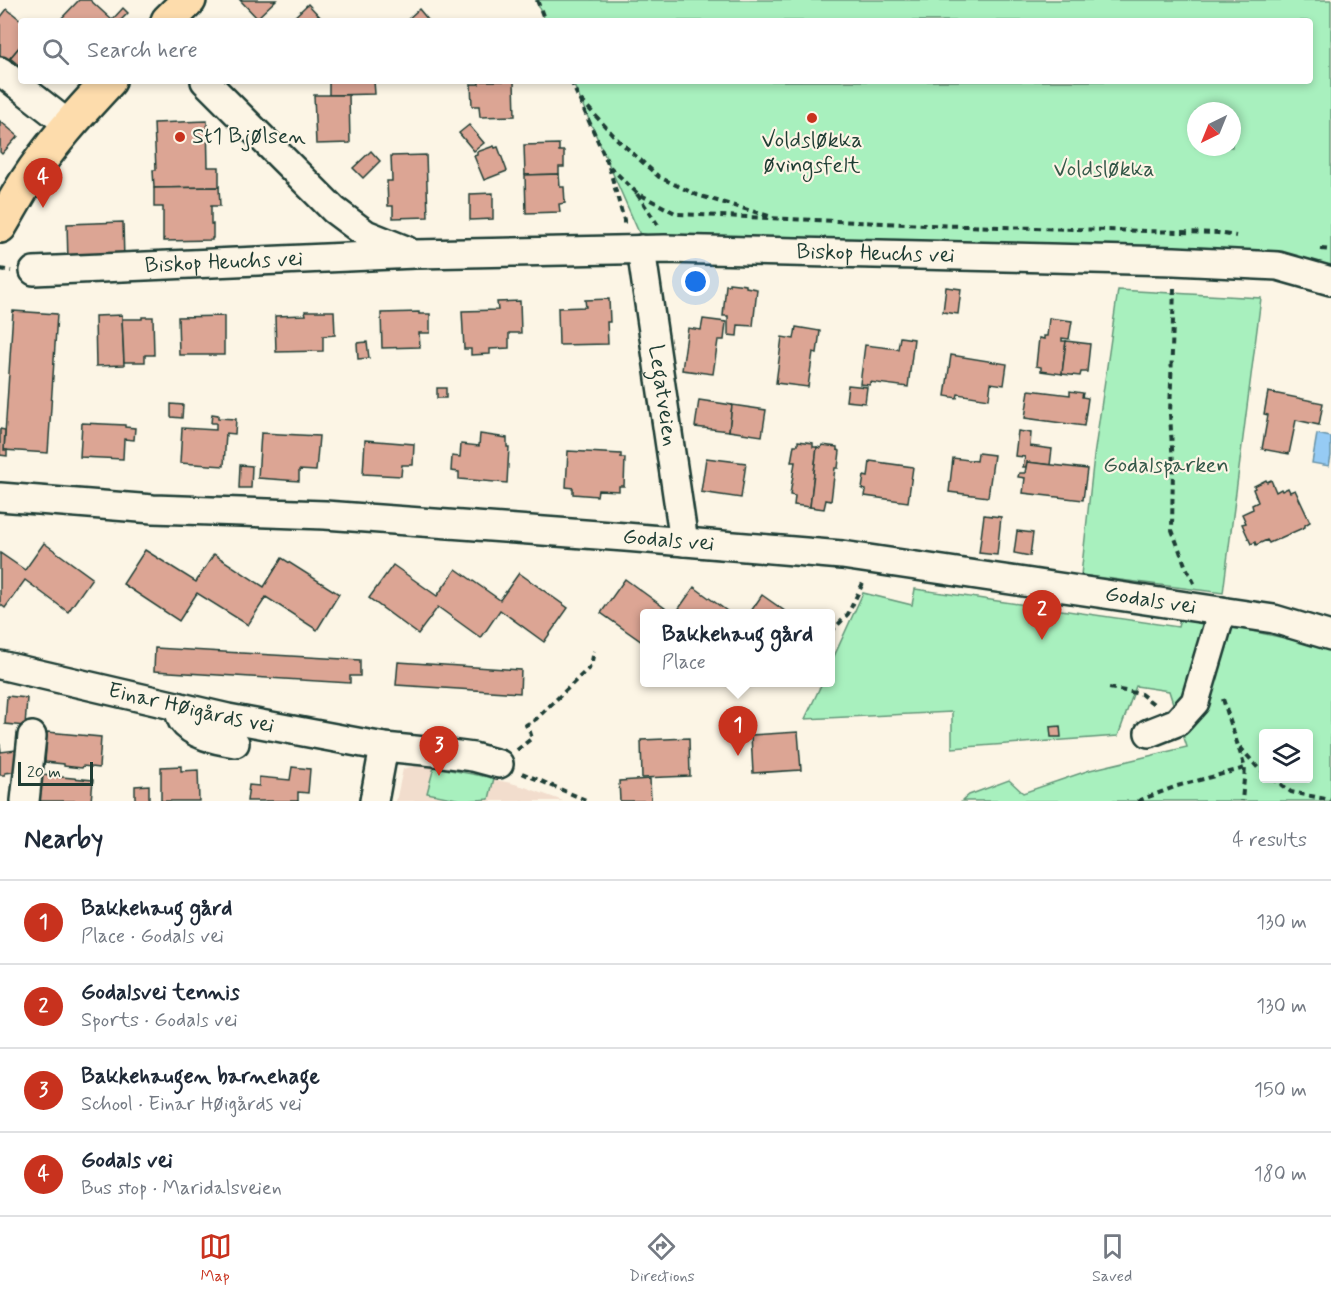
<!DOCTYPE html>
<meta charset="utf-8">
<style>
:root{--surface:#fff;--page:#f6f6f7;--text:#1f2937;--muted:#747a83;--line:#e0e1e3;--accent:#c8321e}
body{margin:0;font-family:Mynerve,sans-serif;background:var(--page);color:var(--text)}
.controls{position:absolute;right:18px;bottom:18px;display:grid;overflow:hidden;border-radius:6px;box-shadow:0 3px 9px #0003}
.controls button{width:54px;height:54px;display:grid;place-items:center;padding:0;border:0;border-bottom:2px solid var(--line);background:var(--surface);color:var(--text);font:30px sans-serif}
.compass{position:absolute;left:1187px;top:102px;width:54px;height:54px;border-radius:50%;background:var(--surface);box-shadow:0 3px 9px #0003;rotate:223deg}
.scale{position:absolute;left:18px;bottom:15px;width:75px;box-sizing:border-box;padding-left:6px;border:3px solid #1f3d34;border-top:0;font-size:16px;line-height:21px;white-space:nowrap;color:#1f3d34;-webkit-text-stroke:4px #fcf5e5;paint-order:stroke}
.you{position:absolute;left:696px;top:282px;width:21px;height:21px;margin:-15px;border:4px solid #fff;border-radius:50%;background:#1a73e8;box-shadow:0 0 0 9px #1a73e833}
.badge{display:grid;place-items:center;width:39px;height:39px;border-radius:50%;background:var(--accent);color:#fff;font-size:20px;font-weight:700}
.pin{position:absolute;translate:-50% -50px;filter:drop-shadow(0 2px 3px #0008)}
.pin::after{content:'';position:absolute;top:32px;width:21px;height:18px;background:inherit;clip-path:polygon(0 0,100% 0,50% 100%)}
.popup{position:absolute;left:640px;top:609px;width:195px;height:78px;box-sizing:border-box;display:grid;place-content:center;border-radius:6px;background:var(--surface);filter:drop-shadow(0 2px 4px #0005);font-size:20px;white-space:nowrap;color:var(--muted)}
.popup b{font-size:22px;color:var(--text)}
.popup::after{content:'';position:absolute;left:50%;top:100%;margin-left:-12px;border:12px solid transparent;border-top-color:var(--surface)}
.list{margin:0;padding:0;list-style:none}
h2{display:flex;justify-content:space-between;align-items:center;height:78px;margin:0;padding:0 24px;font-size:26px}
h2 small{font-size:20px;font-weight:400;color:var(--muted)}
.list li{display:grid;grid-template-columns:39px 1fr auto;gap:18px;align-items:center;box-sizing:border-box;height:84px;padding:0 24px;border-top:2px solid var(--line)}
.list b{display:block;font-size:22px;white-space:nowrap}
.list p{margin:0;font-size:20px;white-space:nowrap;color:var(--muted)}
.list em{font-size:20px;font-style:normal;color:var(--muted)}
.icon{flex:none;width:33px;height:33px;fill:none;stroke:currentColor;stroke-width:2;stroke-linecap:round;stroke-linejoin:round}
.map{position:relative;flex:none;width:1331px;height:801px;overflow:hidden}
.search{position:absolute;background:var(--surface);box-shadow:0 3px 9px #0003;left:18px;right:18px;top:18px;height:66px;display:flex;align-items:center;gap:15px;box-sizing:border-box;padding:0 21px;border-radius:6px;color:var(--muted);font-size:22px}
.sheet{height:414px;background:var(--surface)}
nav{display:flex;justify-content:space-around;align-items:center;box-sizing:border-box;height:84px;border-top:2px solid var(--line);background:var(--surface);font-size:16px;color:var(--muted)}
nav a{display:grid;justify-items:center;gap:3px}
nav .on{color:var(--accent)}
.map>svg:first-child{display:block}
.built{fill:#f2ddcd}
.green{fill:#a8f0be;stroke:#649679;stroke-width:1.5;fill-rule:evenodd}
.water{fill:#96cbf4;stroke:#6692a7;stroke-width:1.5}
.building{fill:#dca594;stroke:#1f3d34;stroke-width:1.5}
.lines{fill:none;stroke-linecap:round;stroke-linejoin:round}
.minor-casing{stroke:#1f3d34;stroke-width:32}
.major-casing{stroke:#1f3d34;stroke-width:38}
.path{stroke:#1f3d34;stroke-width:4;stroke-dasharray:6 4.5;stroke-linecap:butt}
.minor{stroke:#fcf5e5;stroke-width:27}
.major{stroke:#fddcac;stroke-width:33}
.poi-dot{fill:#c8321e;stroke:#fcf5e5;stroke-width:2}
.labels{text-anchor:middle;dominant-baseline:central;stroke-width:4.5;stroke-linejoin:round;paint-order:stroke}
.poi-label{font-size:22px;fill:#1f3d34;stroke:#fcf5e5;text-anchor:start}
.park-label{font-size:22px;fill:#345849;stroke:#fcf5e5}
.street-label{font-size:22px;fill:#1f3d34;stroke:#fcf5e5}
</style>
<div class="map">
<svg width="1331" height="801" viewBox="0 0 1331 801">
<rect width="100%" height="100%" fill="#fcf5e5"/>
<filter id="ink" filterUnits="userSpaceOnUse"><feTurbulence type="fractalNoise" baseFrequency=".0167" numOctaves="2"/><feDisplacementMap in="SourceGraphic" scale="12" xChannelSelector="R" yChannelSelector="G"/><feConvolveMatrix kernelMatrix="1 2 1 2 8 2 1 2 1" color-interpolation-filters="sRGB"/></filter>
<g filter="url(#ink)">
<!-- built -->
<polygon class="built" points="420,764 511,783 525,787 563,801 396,801 403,769"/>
<!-- green -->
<g class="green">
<path d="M536,0H1331V285L1275,270L641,237L572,81H1310V21H545ZM1196,111H1232V147H1196Z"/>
<polygon points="1118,290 1261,298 1223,593 1081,575 1094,456"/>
<path d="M915,589L1178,627L1181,616L1331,648V801H962L969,795L1009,780L1023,793L1090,770L1187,747L1169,691L1136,686L1118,736L952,748V712L805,719L822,683L831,682V663L863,593L912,605ZM1264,734H1308V778H1264Z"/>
<polygon points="434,767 494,778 489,799 466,801 427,793"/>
</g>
<!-- water -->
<polygon class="water" points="1317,434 1331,437 1331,456 1329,466 1312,463"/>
<!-- building -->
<g class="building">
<polygon points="79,0 90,0 112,20 123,8 128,13 120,21 59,21"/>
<polygon points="240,0 276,0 257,18"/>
<polygon points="308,4 323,20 322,21 290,21"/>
<polygon points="7,9 22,21 21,21 21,45 8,61 0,55 0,18"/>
<polygon points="419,9 429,21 406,21"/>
<polygon points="21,45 21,67 10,58"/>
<polygon points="329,81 374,81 375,94 329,95"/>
<polygon points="479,81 514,81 515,116 480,117 479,106 472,106 471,84 479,84"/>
<polygon points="314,95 349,95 350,143 316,144"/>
<polygon points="0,121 18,136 2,154 0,152"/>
<polygon points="207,121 208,167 219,167 219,187 154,188 153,170 156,170 154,123"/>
<polygon points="469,125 484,143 474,151 459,133"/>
<polygon points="559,144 559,151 564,151 564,167 559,167 559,174 525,175 524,145"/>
<polygon points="494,146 495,148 498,147 507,171 484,180 474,156 477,155 477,152"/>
<polygon points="371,151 380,161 363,178 353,168"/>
<polygon points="426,155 428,217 393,218 393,206 388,206 387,181 392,181 391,156"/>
<polygon points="559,174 560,187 564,187 565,203 559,204 560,212 526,213 525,175"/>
<polygon points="219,187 220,206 211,206 211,224 213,224 213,238 212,238 212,240 164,241 164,239 163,240 163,207 154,207 154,188"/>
<polygon points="493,193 493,219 470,220 470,194"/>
<polygon points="123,222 124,261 68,262 67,224"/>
<polygon points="729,283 746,285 746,287 757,289 753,326 738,325 737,336 728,335 728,316 723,316 726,285 729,285"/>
<polygon points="946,287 961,289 958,314 943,312"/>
<polygon points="609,299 610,322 607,322 608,344 559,345 558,308 586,307 585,300"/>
<polygon points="520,301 521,333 509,333 509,348 490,349 490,354 471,355 471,349 464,349 462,311 498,310 497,302"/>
<polygon points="13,311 57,314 48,453 4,450"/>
<polygon points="305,311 334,311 335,335 323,336 323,351 276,352 275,316 306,315"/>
<polygon points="419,312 419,314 430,314 430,333 419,333 420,347 382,348 381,313"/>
<polygon points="122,315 124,365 96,366 95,316"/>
<polygon points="224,316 224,355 179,355 178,317"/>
<polygon points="142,317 153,317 154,355 145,355 145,362 124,362 122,319 142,319"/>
<polygon points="1049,318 1072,321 1069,339 1062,338 1062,341 1066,341 1062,374 1041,371 1041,367 1036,366 1039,338 1044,339 1044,336 1047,336"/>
<polygon points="703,319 726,322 724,340 718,340 713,374 682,370 688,328 701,330"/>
<polygon points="796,327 820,331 817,353 813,352 808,387 776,383 782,337 794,339"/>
<polygon points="900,337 914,339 908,387 870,382 870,385 860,384 865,345 898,349"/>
<polygon points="1066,341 1090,344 1087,372 1081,372 1080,376 1062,374"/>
<polygon points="367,342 369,358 358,359 357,343"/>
<polygon points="951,355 1007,364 1004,385 991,383 989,399 958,394 957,398 945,396"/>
<polygon points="848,385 867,387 865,403 846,401"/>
<rect x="437" y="388" width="9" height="10"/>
<polygon points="1029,390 1070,395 1070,391 1083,393 1082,397 1088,398 1084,426 1025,418"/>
<polygon points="1268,392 1323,403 1319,425 1296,420 1289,454 1262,449 1268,415 1264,414"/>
<polygon points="699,400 732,405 729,431 695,427"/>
<polygon points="171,404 183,405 182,418 171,417"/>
<polygon points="732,405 766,410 762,436 729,431"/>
<polygon points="212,414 218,415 218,418 236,419 235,434 226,433 224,466 180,463 182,428 216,430 216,423 211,423"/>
<polygon points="82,423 125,425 125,427 135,428 134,440 124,439 123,459 80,457"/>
<polygon points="0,429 5,430 4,450 7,450 7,456 0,455"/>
<polygon points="1018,431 1031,433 1030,446 1052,449 1050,465 1027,462 1026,467 1023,467 1025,457 1015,456"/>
<polygon points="261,433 319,436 316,471 299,470 299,481 258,478"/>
<polygon points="480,434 507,438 507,447 509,447 507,483 459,479 459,472 451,471 452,456 460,457 461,444 479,446"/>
<polygon points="365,440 414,444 413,465 402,465 401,476 363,474"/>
<polygon points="798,441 813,443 813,447 817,447 810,507 794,505 795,496 790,495 795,462 791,462 794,445 798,445"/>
<polygon points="822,445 837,447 837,450 840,451 838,468 835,468 831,501 826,500 824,509 810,507 817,447 821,448"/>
<polygon points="568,451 621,454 621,458 625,458 624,486 619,486 619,491 598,490 597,496 573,494 573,488 566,487"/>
<polygon points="978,453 994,455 988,497 949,492 953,458 977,461"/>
<polygon points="706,458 746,463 741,498 701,492"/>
<polygon points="870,461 913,467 908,502 865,496 866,490 862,489 864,476 868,477"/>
<polygon points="1027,462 1087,469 1083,500 1023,493 1025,478 1018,477 1019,473 1025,473"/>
<polygon points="240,465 252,466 251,488 239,488"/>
<polygon points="1266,480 1267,482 1271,480 1276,492 1281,489 1282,491 1288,488 1290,492 1295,490 1310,522 1305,525 1305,527 1269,543 1267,540 1256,545 1255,542 1251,544 1242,524 1246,523 1242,514 1253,509 1252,505 1258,502 1253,489 1255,488 1254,486"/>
<polygon points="984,515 1001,517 997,555 979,553"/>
<polygon points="1017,531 1033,533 1030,556 1014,553"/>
<polygon points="44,543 92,578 68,612 25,580 5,608 0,604 0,553 25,570"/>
<polygon points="145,550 196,582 214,554 264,587 282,558 339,594 317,630 266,597 248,625 197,593 179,621 123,584"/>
<polygon points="393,565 437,596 456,569 500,600 519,573 568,608 544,642 500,610 481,638 438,607 418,634 369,598"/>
<polygon points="625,579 673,614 645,614 645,644 601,613"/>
<polygon points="694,587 731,614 675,614"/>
<polygon points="762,595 789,614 749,614"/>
<polygon points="155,648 360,660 360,676 350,676 350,683 154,671"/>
<polygon points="398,662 521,670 520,693 396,685"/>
<polygon points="7,696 27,698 25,726 5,724"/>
<polygon points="1060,726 1061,737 1051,737 1050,727"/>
<polygon points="47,732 101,737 99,768 83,766 82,768 64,766 64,764 45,762"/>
<polygon points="798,732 801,770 753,773 751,735"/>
<polygon points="689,738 690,776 642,778 641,740"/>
<polygon points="0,744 1,752 23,749 22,771 5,773 5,775 0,775"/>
<polygon points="181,766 181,771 198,770 199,801 161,801 161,767"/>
<polygon points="292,767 310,769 308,793 298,792 298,801 247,801 249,785 259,786 259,777 290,780"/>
<polygon points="41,775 93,780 91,801 39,801"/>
<polygon points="650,779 651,801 620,801 619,781"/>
<polygon points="149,785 149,801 135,801 135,786"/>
</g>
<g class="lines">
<!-- minor casing -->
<g class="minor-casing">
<g id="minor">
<polyline points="0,71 69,125"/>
<polyline points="205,81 334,210 366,234 406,250"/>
<path id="s1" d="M641,249L684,542"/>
<path id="s2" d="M34,271L415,254L665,249L1174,261L1278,266L1331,281"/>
<path id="s3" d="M0,497L153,509L325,515L625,537L842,555L1274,619L1331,636"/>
<path id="s4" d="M0,665L228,718L384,747L435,752L473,757L499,764"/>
<path d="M177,706C179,710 180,716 182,720C193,736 217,740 235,743"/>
<polyline points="1149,733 1177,722 1195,702 1222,611"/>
<polyline points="25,801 32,736"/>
<polyline points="374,801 384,747"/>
</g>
</g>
<!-- major casing -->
<g class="major-casing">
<g id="major">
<polyline points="168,21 189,0"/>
<path d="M0,226C9,211 17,196 26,182C50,145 79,113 109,81"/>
</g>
</g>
<!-- path -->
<g class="path">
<polyline points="537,0 545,21"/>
<polyline points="571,81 609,166 637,193 677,214 927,225 1218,233 1236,236"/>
<polyline points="581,100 617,139 659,177 697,195 769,216"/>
<polyline points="609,167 624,220 624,226"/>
<polyline points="637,194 658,225"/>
<polyline points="1321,249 1331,250"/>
<polyline points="0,269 11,271"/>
<polyline points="1174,288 1170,414 1173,465 1172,530 1185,565 1194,583"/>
<polyline points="831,632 848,614 863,583"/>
<polyline points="1109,688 1141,694 1155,705"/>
<polyline points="1223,699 1245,768 1242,801"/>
<polyline points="1240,747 1258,768 1264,772"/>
<polyline points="517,750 532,738 530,732 526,725 536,719 591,666 594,651"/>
<polyline points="522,773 588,801"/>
<polyline points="1272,778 1291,792 1331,800"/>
<polyline points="1138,801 1177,786 1245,768"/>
</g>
<!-- minor -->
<use href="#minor" class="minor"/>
<!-- major -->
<use href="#major" class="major"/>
</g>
</g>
<!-- markers -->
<g class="poi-dot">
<circle cx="812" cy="118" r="6"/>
<circle cx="180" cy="137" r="6"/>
</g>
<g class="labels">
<!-- poi labels -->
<g class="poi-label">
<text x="192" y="137">St1 Bjølsen</text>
<text x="812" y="141" text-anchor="middle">Voldsløkka<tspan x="812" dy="25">øvingsfelt</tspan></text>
</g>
<!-- park labels -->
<g class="park-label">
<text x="1104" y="170">Voldsløkka</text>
<text x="1166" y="466">Godalsparken</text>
</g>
<!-- street labels -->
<g class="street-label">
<text stroke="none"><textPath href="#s2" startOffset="842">Biskop Heuchs vei</textPath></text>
<text stroke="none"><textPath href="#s2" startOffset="190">Biskop Heuchs vei</textPath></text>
<text stroke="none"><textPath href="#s1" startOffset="148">Legatveien</textPath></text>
<text stroke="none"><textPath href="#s3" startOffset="670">Godals vei</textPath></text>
<text stroke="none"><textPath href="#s3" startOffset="1156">Godals vei</textPath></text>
<text stroke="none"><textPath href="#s4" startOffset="196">Einar Høigårds vei</textPath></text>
</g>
</g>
</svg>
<div class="controls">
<button><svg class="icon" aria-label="layers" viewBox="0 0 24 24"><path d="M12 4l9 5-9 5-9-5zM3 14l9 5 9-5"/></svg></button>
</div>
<svg class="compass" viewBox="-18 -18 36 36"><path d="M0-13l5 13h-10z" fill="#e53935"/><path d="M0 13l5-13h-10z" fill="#747a83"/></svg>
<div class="scale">20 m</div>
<div class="you"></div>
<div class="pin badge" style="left:738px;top:756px">1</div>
<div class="popup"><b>Bakkehaug gård</b>Place</div>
<div class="pin badge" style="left:1042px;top:640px">2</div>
<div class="pin badge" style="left:439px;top:776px">3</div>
<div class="pin badge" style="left:43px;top:208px">4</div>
<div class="search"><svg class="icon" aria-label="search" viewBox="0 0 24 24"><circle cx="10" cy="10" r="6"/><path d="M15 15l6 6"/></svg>Search here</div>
</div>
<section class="sheet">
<h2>Nearby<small>4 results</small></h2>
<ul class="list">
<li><span class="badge">1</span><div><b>Bakkehaug gård</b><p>Place · Godals vei</p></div><em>130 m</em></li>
<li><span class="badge">2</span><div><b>Godalsvei tennis</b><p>Sports · Godals vei</p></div><em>130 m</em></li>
<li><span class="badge">3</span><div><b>Bakkehaugen barnehage</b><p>School · Einar Høigårds vei</p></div><em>150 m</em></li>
<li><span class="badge">4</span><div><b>Godals vei</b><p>Bus stop · Maridalsveien</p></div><em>180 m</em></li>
</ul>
</section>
<nav>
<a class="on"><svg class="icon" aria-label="map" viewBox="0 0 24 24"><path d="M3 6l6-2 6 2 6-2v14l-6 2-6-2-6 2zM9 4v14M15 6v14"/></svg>Map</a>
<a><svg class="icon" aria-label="directions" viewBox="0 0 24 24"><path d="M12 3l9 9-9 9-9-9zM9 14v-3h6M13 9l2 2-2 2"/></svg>Directions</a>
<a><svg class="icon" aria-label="saved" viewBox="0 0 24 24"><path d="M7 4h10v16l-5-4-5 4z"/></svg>Saved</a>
</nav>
